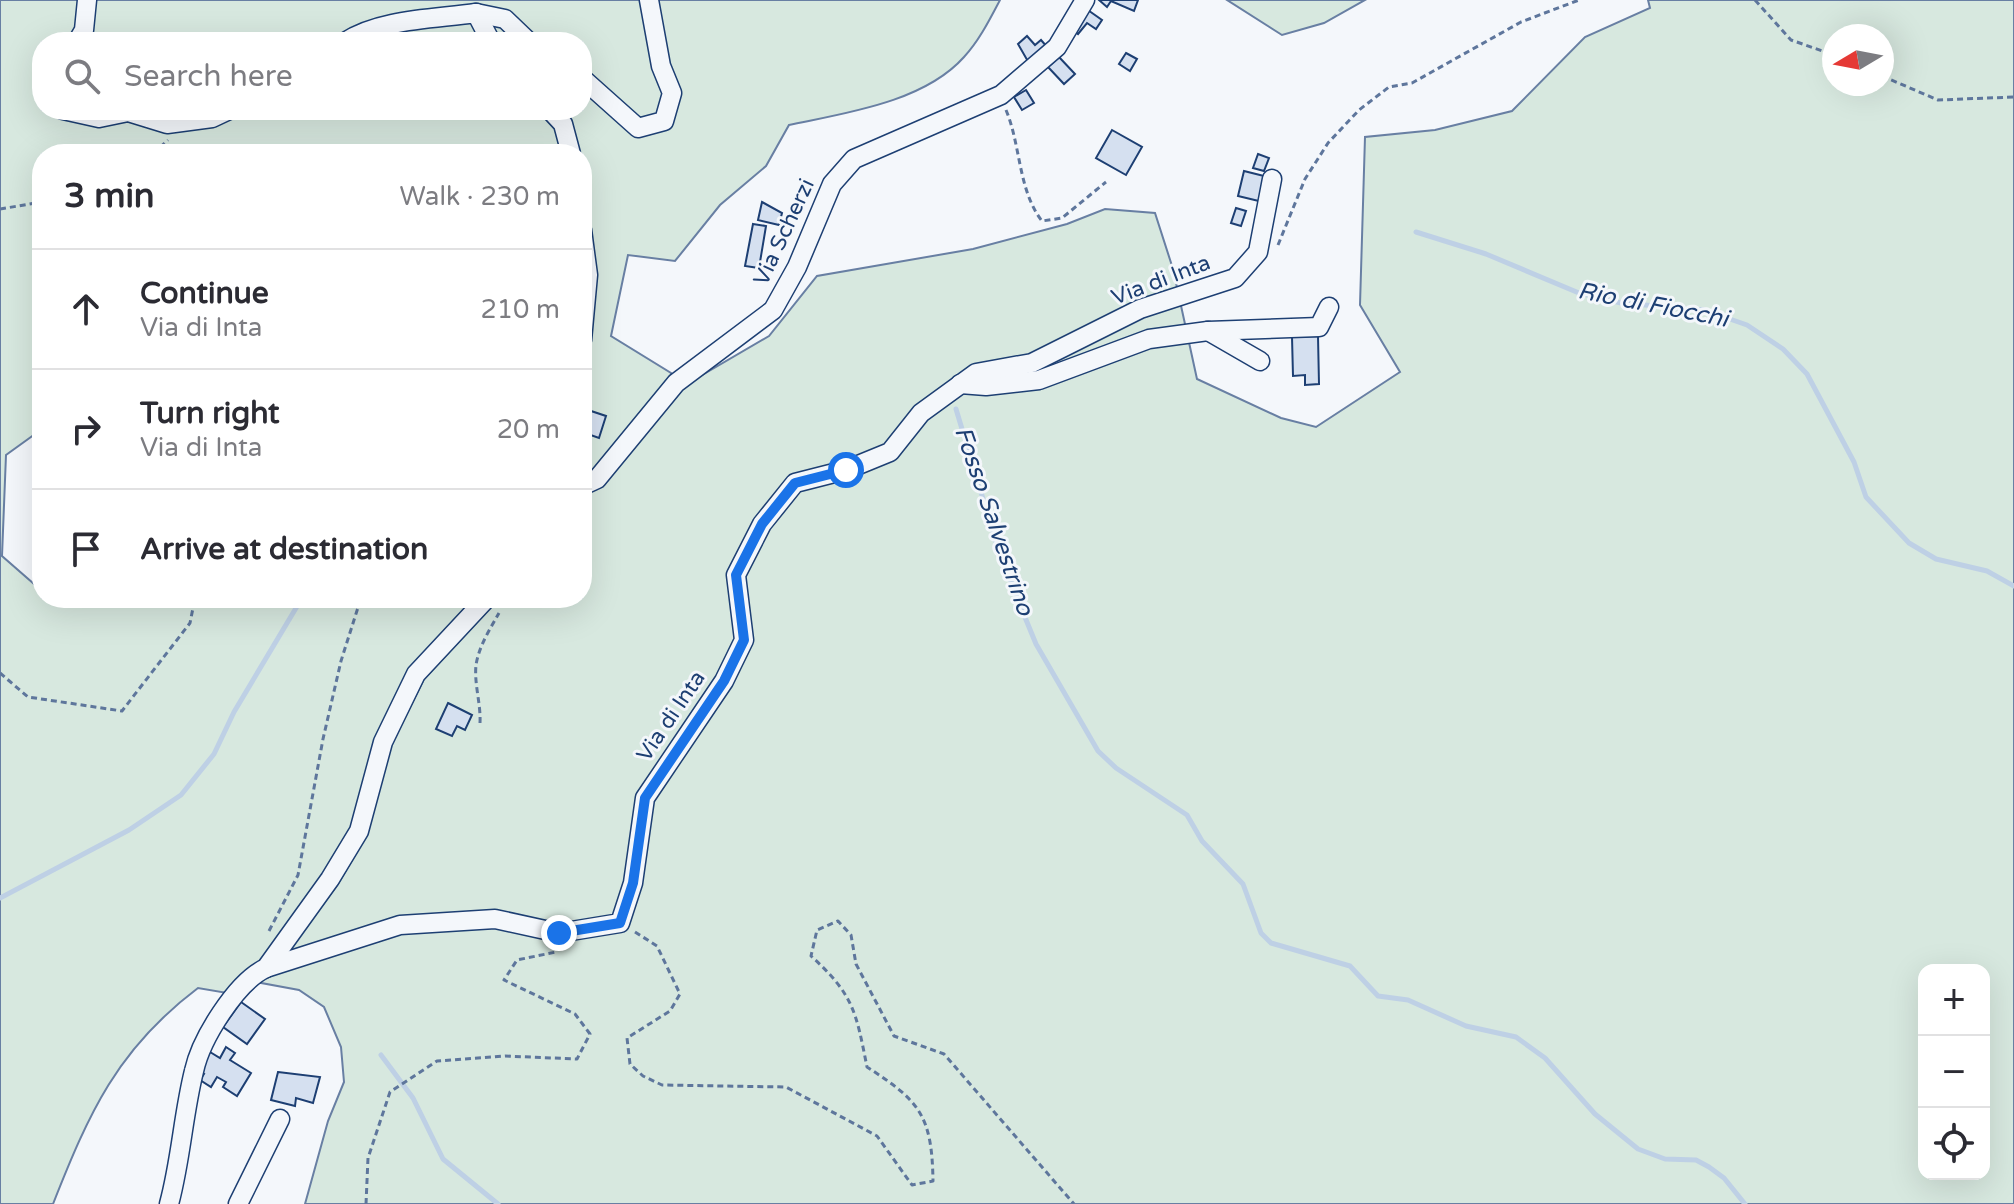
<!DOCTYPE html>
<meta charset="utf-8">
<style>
:root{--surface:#fff;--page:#f7f7f7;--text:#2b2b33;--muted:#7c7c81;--line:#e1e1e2}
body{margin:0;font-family:"Varela Round",sans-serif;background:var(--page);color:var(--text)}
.controls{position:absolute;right:24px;bottom:24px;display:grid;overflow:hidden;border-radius:16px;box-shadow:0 8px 32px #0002}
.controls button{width:72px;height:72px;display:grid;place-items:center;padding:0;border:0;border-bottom:2px solid var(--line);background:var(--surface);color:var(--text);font:40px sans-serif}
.compass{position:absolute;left:1822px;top:24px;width:72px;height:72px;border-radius:50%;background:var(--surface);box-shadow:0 8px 32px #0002;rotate:260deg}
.stop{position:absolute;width:24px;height:24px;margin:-18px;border:6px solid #1a73e8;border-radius:50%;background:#fff}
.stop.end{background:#1a73e8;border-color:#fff;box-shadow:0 2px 8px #0008}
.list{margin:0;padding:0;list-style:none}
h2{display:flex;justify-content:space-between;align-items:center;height:104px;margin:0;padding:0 32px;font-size:34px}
h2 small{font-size:26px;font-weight:400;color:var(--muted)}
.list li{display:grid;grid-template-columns:52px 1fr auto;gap:24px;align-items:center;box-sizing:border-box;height:120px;padding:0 32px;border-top:2px solid var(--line)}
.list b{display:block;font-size:30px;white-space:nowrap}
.list p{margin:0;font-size:26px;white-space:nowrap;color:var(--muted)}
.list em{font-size:26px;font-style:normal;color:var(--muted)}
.icon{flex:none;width:44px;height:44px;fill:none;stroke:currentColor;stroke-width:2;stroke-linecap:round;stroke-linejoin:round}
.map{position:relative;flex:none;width:2014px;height:1204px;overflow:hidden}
.search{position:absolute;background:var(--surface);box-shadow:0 8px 32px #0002;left:32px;top:32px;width:560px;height:88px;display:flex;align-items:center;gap:20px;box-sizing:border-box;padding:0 28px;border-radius:32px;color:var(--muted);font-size:30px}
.panel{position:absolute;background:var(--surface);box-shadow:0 8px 32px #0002;left:32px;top:144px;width:560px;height:464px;border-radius:32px}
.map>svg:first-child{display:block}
.green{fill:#d7e8df;stroke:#687fa3;stroke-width:2;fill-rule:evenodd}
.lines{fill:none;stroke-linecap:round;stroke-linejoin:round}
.stream{stroke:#bed0e5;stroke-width:5}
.building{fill:#d5e0f0;stroke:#1d3f73;stroke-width:2}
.minor-casing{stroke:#1d3f73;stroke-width:21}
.path{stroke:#5e769c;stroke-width:3;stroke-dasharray:6 4;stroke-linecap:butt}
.minor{stroke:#f4f7fb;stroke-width:18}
.route{stroke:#1a73e8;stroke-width:10}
.labels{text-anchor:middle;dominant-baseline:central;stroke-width:6;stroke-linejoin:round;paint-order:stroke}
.street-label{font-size:22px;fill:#1d3f73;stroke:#f4f7fb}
.water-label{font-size:24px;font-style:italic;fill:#1d3f73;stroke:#f4f7fb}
</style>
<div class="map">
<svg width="2014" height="1204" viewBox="0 0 2014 1204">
<rect width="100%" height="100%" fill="#f4f7fb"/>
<!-- green -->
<g class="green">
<path d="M0,0H1000C990,19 979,41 964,57C924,102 846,113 789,125L766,166L720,205L675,261L628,255L611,336L671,373L670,383L594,475L582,480V154H42V429L6,455L2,556L42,591V598H478L411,671L353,828L325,876L261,963L247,970L227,993L198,988C117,1049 89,1113 53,1204H0ZM42,42H582V110H42Z"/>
<polygon points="1227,0 1365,0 1324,23 1282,35"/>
<path d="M1648,0H2014V1204H305L328,1121L344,1082L341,1047L324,1007L299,990L256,982L271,975L338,884L367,834L391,745L424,679L499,598H582V493L680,388L769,336L817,276L973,249L1067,224L1105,209L1155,213L1173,269L1197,379L1281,418L1316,427L1400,372L1360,305L1365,137L1435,130L1512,111L1585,37L1650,8ZM1834,36H1882V84H1834ZM1924,970H1984V1174H1924Z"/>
</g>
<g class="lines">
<!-- stream -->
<g class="stream">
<polyline points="458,154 458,147"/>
<polyline points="1416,232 1486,254 1579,293 1621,303 1704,310 1747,325 1783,349 1807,374 1854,462 1866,497 1909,543 1936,559 1987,571 2014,586"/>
<polyline points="956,409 996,542 1022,610 1036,644 1098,751 1116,768 1187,815 1202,841 1243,884 1261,933 1271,943 1350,966 1378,996 1408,1000 1466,1026 1516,1037 1545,1058 1595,1114 1638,1149 1665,1159 1696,1160 1709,1167 1724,1178 1745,1204"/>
<polyline points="0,898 129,830 181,795 214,754 234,712 302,598"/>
<polyline points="381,1055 413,1098 443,1159 498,1204"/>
</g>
</g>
<!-- building -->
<g class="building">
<polygon points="1099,0 1138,0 1134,11 1111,1 1107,7"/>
<polygon points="1085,8 1102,20 1096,29 1087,23 1078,34 1070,28"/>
<polygon points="1027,36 1035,45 1041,40 1048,48 1030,65 1018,44"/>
<polygon points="1126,53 1137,59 1130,71 1119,64"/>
<polygon points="1059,57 1075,74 1064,84 1048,67"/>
<polygon points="1026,90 1034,103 1022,110 1014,97"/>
<polygon points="1112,130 1142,147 1126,175 1096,158"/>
<polygon points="1258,154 1269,158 1264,171 1253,168"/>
<polygon points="1244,171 1268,177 1263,202 1238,196"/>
<polygon points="762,202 782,213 779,225 758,220"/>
<polygon points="1236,208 1246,211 1241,226 1231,223"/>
<polygon points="753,224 766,226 759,268 745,266"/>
<polygon points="1318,336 1319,384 1305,385 1305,375 1293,376 1292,337"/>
<polygon points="582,408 606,416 599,438 582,432"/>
<polygon points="448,703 472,715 465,730 457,726 452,736 436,729"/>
<polygon points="241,1002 265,1019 247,1044 223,1027"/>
<polygon points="226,1047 235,1053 230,1060 251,1073 237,1096 223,1087 226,1082 217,1077 211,1087 200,1080 204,1074 198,1071 210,1052 220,1058"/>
<polygon points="278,1072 320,1077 313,1103 296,1098 295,1106 271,1100"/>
</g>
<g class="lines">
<!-- minor casing -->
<g class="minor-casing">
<g id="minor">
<polyline points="476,13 505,19 529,42"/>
<polyline points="77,42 84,30 87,0"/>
<path d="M345,42C379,19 435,19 476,13L491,42"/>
<polyline points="582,78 638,128 664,121 672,93 661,66 649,0"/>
<polyline points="63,110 99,118 128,112 167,124 212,118 229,110"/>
<polyline points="550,110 563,124 571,154"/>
<polyline points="582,230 588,275 582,340"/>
<polyline points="1208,331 1260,361"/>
<polyline points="960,384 986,386 1039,380 1149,339 1208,331 1319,327 1329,307"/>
<polyline points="582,486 597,479 676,383 773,310 797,267 832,184 854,159 1001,95 1057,47 1085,0"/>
<polyline points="266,968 400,925 495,919 559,933 620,923 633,883 645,798 724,681 744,640 736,575 762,524 795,483 846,470 890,452 921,413 976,373 1032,363 1140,309 1235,278 1258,252 1272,179"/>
<path d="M169,1204C181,1160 183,1115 194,1071C201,1039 236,982 266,968L330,879L359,831L383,742L416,674L487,598"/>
<polyline points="238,1204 280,1119"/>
</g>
</g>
<!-- path -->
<g class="path">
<polyline points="1755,0 1791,40 1834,55"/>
<polyline points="1882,76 1938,100 2014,97"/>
<path d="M1006,110C1021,146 1018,190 1042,221L1062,218L1106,182"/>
<polyline points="153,154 168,140"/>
<polyline points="0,209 42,202"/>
<polyline points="1278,245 1305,179 1328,143 1359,110 1389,87 1412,83 1521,22 1579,0"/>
<polyline points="0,673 28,697 122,711 190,623 195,598"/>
<path d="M480,723C481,704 474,684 476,665C479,646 490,629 499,613"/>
<polyline points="269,931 298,875 323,739 341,661 361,598"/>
<path d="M635,932L657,946L680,994L670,1011L627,1038L630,1064L643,1076L662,1085L786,1087L877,1136L912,1185L933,1181C932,1116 920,1101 867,1067C856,1012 854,995 811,956L817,930L838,921L851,935L856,964L894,1036L944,1054L1074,1204"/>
<polyline points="366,1204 368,1158 390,1092 437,1061 505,1056 577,1059 590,1034 575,1014 504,980 517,960 556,952"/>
</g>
<!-- minor -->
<use href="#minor" class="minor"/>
</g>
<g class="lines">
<!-- route -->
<polyline class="route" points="559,933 620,923 633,883 645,798 724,681 744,640 736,575 762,524 795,483 846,470"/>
</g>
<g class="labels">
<!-- street labels -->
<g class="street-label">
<text transform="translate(784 232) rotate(-65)">Via Scherzi</text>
<text transform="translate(1161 280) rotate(-21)">Via di Inta</text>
<text transform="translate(671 716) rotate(-56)">Via di Inta</text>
</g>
<!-- water labels -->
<g class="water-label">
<text transform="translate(1653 305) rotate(11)">Rio di Fiocchi</text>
<text transform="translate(994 521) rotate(71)">Fosso Salvestrino</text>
</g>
</g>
</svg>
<div class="controls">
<button>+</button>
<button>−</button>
<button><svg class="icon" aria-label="locate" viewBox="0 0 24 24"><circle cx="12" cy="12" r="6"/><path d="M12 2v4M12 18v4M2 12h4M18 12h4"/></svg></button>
</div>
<svg class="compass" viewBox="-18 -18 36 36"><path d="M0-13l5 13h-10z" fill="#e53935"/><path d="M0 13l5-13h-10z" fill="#7c7c81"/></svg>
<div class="stop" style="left:846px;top:470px"></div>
<div class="stop end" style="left:559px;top:933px"></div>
<div class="search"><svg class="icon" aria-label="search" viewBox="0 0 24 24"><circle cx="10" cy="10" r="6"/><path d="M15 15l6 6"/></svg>Search here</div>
<section class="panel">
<h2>3 min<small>Walk · 230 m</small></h2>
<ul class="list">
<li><svg class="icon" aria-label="ahead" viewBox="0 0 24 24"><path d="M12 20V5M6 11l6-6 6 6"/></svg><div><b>Continue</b><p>Via di Inta</p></div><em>210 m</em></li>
<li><svg class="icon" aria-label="right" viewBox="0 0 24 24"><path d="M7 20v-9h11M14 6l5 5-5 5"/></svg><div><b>Turn right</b><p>Via di Inta</p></div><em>20 m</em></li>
<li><svg class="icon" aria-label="arrive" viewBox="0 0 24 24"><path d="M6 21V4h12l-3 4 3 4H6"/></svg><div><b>Arrive at destination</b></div></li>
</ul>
</section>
</div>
